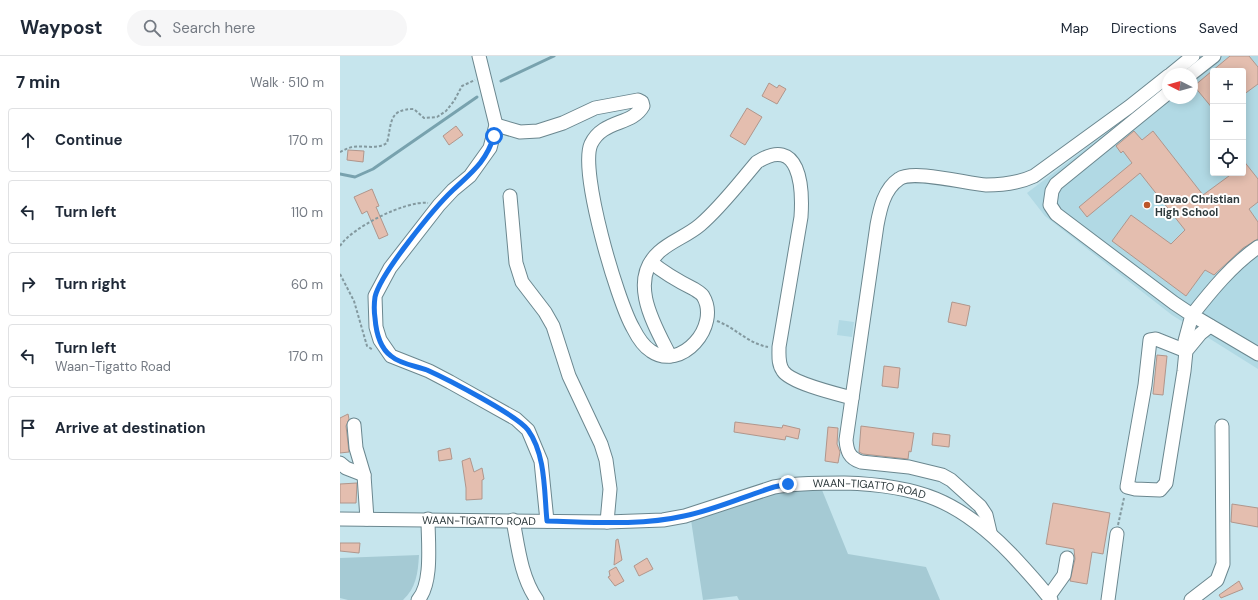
<!DOCTYPE html>
<meta charset="utf-8">
<style>
:root{--surface:#fff;--page:#f6f6f7;--text:#1f2937;--muted:#747a83;--line:#e0e1e3}
body{margin:0;font-family:"DM Sans",sans-serif;background:var(--page);color:var(--text)}
.controls{position:absolute;right:12px;top:12px;display:grid;overflow:hidden;border-radius:4px;box-shadow:0 2px 10px #0003}
.controls button{width:36px;height:36px;display:grid;place-items:center;padding:0;border:0;border-bottom:1px solid var(--line);background:var(--surface);color:var(--text);font:20px sans-serif}
.compass{position:absolute;left:822px;top:12px;width:36px;height:36px;border-radius:50%;background:var(--surface);box-shadow:0 2px 10px #0003;rotate:276deg}
.stop{position:absolute;width:12px;height:12px;margin:-9px;border:3px solid #1a73e8;border-radius:50%;background:#fff}
.stop.end{background:#1a73e8;border-color:#fff;box-shadow:0 1px 4px #0008}
.list{margin:0;padding:0;list-style:none}
h2{display:flex;justify-content:space-between;align-items:center;height:52px;margin:0;padding:0 16px;font-size:17px}
h2 small{font-size:13px;font-weight:400;color:var(--muted)}
.list li{display:grid;grid-template-columns:26px 1fr auto;gap:12px;align-items:center;box-sizing:border-box;height:64px;margin:0 8px 8px;padding:0 8px;border:1px solid var(--line);border-radius:4px}
.list b{display:block;font-size:15px;white-space:nowrap}
.list p{margin:0;font-size:13px;white-space:nowrap;color:var(--muted)}
.list em{font-size:13px;font-style:normal;color:var(--muted)}
.icon{flex:none;width:22px;height:22px;fill:none;stroke:currentColor;stroke-width:2;stroke-linecap:round;stroke-linejoin:round}
.map{position:relative;flex:none;width:918px;height:544px;overflow:hidden}
header{display:flex;align-items:center;gap:24px;box-sizing:border-box;height:56px;padding:0 20px;background:var(--surface);border-bottom:1px solid var(--line)}
header strong{font-size:19px}
nav{display:flex;gap:22px;margin-inline-start:auto;font-size:14px}
.search{width:280px;height:36px;background:var(--page);display:flex;align-items:center;gap:10px;box-sizing:border-box;padding:0 14px;border-radius:22px;color:var(--muted);font-size:15px}
main{display:flex}
aside{flex:1;background:var(--surface)}
.map>svg:first-child{display:block}
.built{fill:#b1d9e4;fill-rule:evenodd}
.green{fill:#a5cad4}
.lines{fill:none;stroke-linecap:round;stroke-linejoin:round}
.stream{stroke:#78a2ae;stroke-width:3}
.building{fill:#e4beaf;stroke:#b0968c}
.minor-casing{stroke:#6b878f;stroke-width:15}
.path{stroke:#83999f;stroke-width:2;stroke-dasharray:3 2;stroke-linecap:butt}
.minor{stroke:#fff;stroke-width:13}
.route{stroke:#1a73e8;stroke-width:5}
.poi-dot{fill:#bc5629;stroke:#fff;stroke-width:1.5}
.labels{text-anchor:middle;dominant-baseline:central;stroke-width:4;stroke-linejoin:round;paint-order:stroke}
.poi-label{font-size:11px;font-weight:bold;fill:#2d393c;stroke:#fff;text-anchor:start}
.street-label{font-size:11px;fill:#2d393c;stroke:#fff}
</style>
<header>
<strong>Waypost</strong>
<div class="search"><svg class="icon" aria-label="search" viewBox="0 0 24 24"><circle cx="10" cy="10" r="6"/><path d="M15 15l6 6"/></svg>Search here</div>
<nav><a>Map</a><a>Directions</a><a>Saved</a></nav>
</header>
<main>
<aside>
<h2>7 min<small>Walk · 510 m</small></h2>
<ul class="list">
<li><svg class="icon" aria-label="ahead" viewBox="0 0 24 24"><path d="M12 20V5M6 11l6-6 6 6"/></svg><div><b>Continue</b></div><em>170 m</em></li>
<li><svg class="icon" aria-label="left" viewBox="0 0 24 24"><path d="M17 20v-9H6M10 6l-5 5 5 5"/></svg><div><b>Turn left</b></div><em>110 m</em></li>
<li><svg class="icon" aria-label="right" viewBox="0 0 24 24"><path d="M7 20v-9h11M14 6l5 5-5 5"/></svg><div><b>Turn right</b></div><em>60 m</em></li>
<li><svg class="icon" aria-label="left" viewBox="0 0 24 24"><path d="M17 20v-9H6M10 6l-5 5 5 5"/></svg><div><b>Turn left</b><p>Waan-Tigatto Road</p></div><em>170 m</em></li>
<li><svg class="icon" aria-label="arrive" viewBox="0 0 24 24"><path d="M6 21V4h12l-3 4 3 4H6"/></svg><div><b>Arrive at destination</b></div></li>
</ul>
</aside>
<div class="map">
<svg width="918" height="544" viewBox="0 0 918 544">
<rect width="100%" height="100%" fill="#c6e5ed"/>
<!-- built -->
<g class="built">
<path d="M865,0H918V313L832,259L705,160L687,137L828,30V42H852V18H843ZM873,15H903V117H873Z"/>
<polygon points="499,264 514,266 512,281 497,279"/>
</g>
<!-- green -->
<g class="green">
<polygon points="464,432 482,434 508,498 586,511 600,544 399,544 397,540 363,544 351,464 436,436"/>
<path d="M79,499C78,517 76,532 63,544H8L0,542V502Z"/>
</g>
<g class="lines">
<!-- stream -->
<g class="stream">
<polyline points="161,25 214,0"/>
<polyline points="0,118 15,121 33,113 137,41"/>
</g>
</g>
<!-- building -->
<g class="building">
<polygon points="890,0 909,0 918,11 918,28 903,39 903,15 873,15 873,53 854,30"/>
<polygon points="429,27 437,32 439,29 446,33 437,48 422,40"/>
<polygon points="407,52 422,61 405,89 390,80"/>
<polygon points="116,70 123,79 109,89 103,80"/>
<polygon points="794,75 802,84 813,75 863,139 893,117 903,117 903,104 918,123 918,146 909,153 918,166 918,183 903,192 874,219 865,214 846,240 772,185 791,159 831,188 845,174 800,117 747,161 739,151 792,107 783,95 781,97 776,90"/>
<polygon points="8,94 24,95 23,106 7,104"/>
<polygon points="32,133 39,150 36,151 48,179 39,183 27,155 22,158 14,141"/>
<polygon points="612,246 630,250 626,270 608,266"/>
<polygon points="817,299 827,300 823,339 813,338"/>
<polygon points="544,310 560,312 558,332 542,330"/>
<polygon points="8,358 9,363 6,370 9,396 0,397 0,362"/>
<polygon points="395,366 442,372 443,369 460,373 458,383 446,380 445,384 394,376"/>
<polygon points="521,370 574,377 571,396 569,395 568,403 523,398 519,396"/>
<polygon points="488,371 498,372 497,388 500,396 498,407 485,405"/>
<polygon points="593,377 610,379 609,391 592,389"/>
<polygon points="110,392 112,403 99,405 98,395"/>
<polygon points="130,402 134,416 142,412 144,423 142,424 142,443 126,444 126,432 122,405"/>
<polygon points="17,427 16,447 0,447 0,428"/>
<polygon points="713,447 770,457 763,498 752,496 747,528 730,525 735,503 734,493 706,488"/>
<polygon points="892,448 918,452 918,471 891,466"/>
<polygon points="278,483 282,504 274,509 276,484"/>
<polygon points="0,487 20,487 19,497 0,495"/>
<polygon points="307,502 313,513 299,520 294,510"/>
<polygon points="276,511 284,525 275,530 268,521 270,520 269,515"/>
<polygon points="899,525 903,533 881,542 879,539"/>
</g>
<g class="lines">
<!-- minor casing -->
<g class="minor-casing">
<g id="minor">
<polyline points="139,0 156,69 150,92 130,120 113,134 99,149 50,212 35,240 36,271 40,284 51,300 89,315 110,326 176,363 188,374 201,405 207,465"/>
<polyline points="831,18 853,0"/>
<polyline points="851,18 874,0"/>
<polyline points="828,37 716,128 712,135 710,149 716,158 834,247 852,259 845,285 847,292"/>
<path d="M156,69L180,76L198,75L223,67L255,52L298,44L302,46L303,50C292,70 263,63 251,88C239,115 277,244 293,272C297,280 303,290 311,295C341,316 381,270 363,240C361,237 357,235 354,233C338,225 324,217 311,206"/>
<polyline points="170,140 176,207 182,226 205,256 213,270 229,320 261,388 266,404 270,433 267,466"/>
<path d="M918,191C892,209 871,235 852,259L918,298"/>
<polyline points="846,295 816,283 810,284 805,329 787,431 795,433 820,434 826,427 844,315 846,295 860,278 870,270"/>
<path d="M330,300C315,270 287,225 319,196C331,185 347,180 360,169C381,151 399,127 417,106C460,79 463,131 461,161L439,291C439,300 438,308 443,315C451,327 497,338 512,342"/>
<polyline points="14,369 16,392 24,419 27,463"/>
<polyline points="0,407 6,412 24,419"/>
<path id="s1" d="M0,463L267,466L323,464L345,460L434,431C457,427 480,427 504,427C578,429 619,444 671,498C685,513 699,528 711,544"/>
<path d="M173,464C178,491 181,521 197,544"/>
<path d="M650,476L646,459L640,450L611,424L602,419L569,411L521,406C509,402 507,395 506,384L537,169C540,153 544,133 559,123C573,113 628,128 646,129C664,129 679,127 694,120L789,51L828,20"/>
<polyline points="709,540 724,519 727,502"/>
<path d="M78,544C93,527 88,486 88,463"/>
<polyline points="768,544 777,478"/>
<polyline points="851,544 877,524 883,508 882,370"/>
</g>
</g>
<!-- path -->
<g class="path">
<path d="M0,96C4,94 8,92 12,91C25,89 36,94 47,87C52,67 48,53 74,53L84,62L97,61L106,55L114,45L122,30L135,24"/>
<path d="M0,190C11,172 66,144 88,147"/>
<polyline points="0,218 14,245 27,290 33,294"/>
<path d="M377,265C396,272 407,287 428,291"/>
<polyline points="778,469 784,442"/>
</g>
<!-- minor -->
<use href="#minor" class="minor"/>
</g>
<g class="lines">
<!-- route -->
<path class="route" d="M154,80C146,106 132,116 113,134C94,152 40,218 35,241C34,248 34,255 35,262C36,275 40,292 51,300C60,308 76,310 87,314C107,323 177,359 188,374C206,399 204,436 207,465C252,466 300,470 344,460C375,454 405,440 434,431L448,428"/>
</g>
<!-- markers -->
<circle class="poi-dot" cx="807" cy="149" r="4"/>
<g class="labels">
<!-- poi labels -->
<g class="poi-label">
<text x="815" y="143">Davao Christian<tspan x="815" dy="13">High School</tspan></text>
</g>
<!-- street labels -->
<g class="street-label">
<text stroke="none"><textPath href="#s1" startOffset="535">WAAN-TIGATTO ROAD</textPath></text>
<text stroke="none"><textPath href="#s1" startOffset="139">WAAN-TIGATTO ROAD</textPath></text>
</g>
</g>
</svg>
<div class="controls">
<button>+</button>
<button>−</button>
<button><svg class="icon" aria-label="locate" viewBox="0 0 24 24"><circle cx="12" cy="12" r="6"/><path d="M12 2v4M12 18v4M2 12h4M18 12h4"/></svg></button>
</div>
<svg class="compass" viewBox="-18 -18 36 36"><path d="M0-13l5 13h-10z" fill="#e53935"/><path d="M0 13l5-13h-10z" fill="#747a83"/></svg>
<div class="stop" style="left:154px;top:80px"></div>
<div class="stop end" style="left:448px;top:428px"></div>
</div>
</main>
